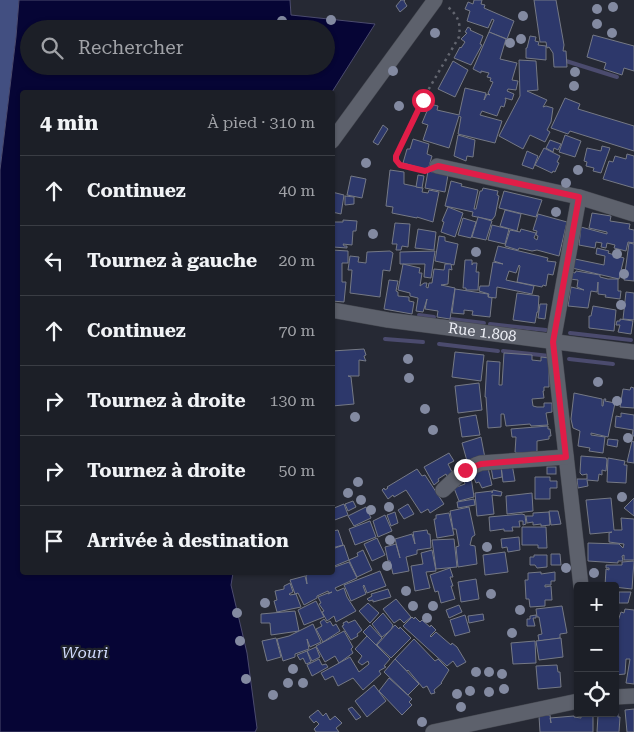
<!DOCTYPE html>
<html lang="fr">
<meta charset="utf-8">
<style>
:root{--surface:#1c1f27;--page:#292c33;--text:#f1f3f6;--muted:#a0a2a7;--line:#3a3d44}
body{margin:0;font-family:"Roboto Serif",serif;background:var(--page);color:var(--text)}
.controls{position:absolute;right:15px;bottom:15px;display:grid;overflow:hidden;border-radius:5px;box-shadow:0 1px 4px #0004}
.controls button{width:45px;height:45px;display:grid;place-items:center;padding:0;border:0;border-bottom:1px solid var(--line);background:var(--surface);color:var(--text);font:25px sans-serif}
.stop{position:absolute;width:15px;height:15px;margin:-11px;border:4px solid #e11d48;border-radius:50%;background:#fff}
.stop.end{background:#e11d48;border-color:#fff;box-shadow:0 1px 5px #0008}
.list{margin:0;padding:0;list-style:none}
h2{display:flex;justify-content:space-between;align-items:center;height:65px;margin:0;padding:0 20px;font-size:21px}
h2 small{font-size:16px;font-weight:400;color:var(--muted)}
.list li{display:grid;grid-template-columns:32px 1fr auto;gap:15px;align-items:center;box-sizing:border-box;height:70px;padding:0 20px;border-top:1px solid var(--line)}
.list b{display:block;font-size:19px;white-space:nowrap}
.list em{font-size:16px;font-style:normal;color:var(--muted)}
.icon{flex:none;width:28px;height:28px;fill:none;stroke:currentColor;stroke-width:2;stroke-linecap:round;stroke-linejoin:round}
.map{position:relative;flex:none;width:634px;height:732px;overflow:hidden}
.search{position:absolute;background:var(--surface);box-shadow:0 1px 4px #0004;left:20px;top:20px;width:315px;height:55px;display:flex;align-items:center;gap:12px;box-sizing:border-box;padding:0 18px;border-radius:28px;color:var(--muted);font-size:19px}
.panel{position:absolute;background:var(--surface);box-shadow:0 1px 4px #0004;left:20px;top:90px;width:315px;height:485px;border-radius:5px}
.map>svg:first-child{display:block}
.green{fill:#424f81}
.water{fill:#060535;stroke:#4b4b6e;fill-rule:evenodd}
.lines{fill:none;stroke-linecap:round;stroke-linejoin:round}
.stream{stroke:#4b4b6e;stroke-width:4}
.building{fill:#2d386b;stroke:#757985}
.minor-casing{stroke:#44474f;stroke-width:16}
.path{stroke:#62656f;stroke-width:2.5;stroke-dasharray:2.5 4;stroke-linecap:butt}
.minor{stroke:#5d616c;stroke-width:15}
.tree{fill:#838aa1}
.route{stroke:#e11d48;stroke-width:6}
.labels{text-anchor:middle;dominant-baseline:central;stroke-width:4.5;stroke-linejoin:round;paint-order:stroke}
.street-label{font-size:15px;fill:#ebedf4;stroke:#1d202a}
.water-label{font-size:16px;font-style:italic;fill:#d1dbfd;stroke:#1d202a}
</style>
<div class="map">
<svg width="634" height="732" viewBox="0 0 634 732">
<rect width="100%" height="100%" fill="#262934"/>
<!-- green -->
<polygon class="green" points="0,0 19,0 16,37 0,170"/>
<!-- water -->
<path class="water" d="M19,0H290L291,15L375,24L332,92H22V572L233,573L231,585L247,653L257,728L255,732H0V170L16,37ZM29,29H326V66H29Z"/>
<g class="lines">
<!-- stream -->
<g class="stream">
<polyline points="566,61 617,77"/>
<polyline points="419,315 434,317"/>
<polyline points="451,319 484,323"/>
<polyline points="490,324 546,330"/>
<polyline points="570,333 631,340"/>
<polyline points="385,339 423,342"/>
<polyline points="439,344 498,351"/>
<polyline points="503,351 550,356"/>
<polyline points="569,359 613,364"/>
</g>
</g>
<!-- building -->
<g class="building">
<polygon points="401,0 405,0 404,1 407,6 400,12 396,6"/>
<polygon points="474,0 482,0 481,4 485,5 484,8 514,21 507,39 489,32 494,20 492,19 488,28 467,21 470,11 465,9 468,2 473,4"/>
<polygon points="534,0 556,0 564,45 563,51 566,51 567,67 554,67 553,53 549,47 547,48 546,42 540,42"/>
<polygon points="468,27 471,29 470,30 483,36 480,44 482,45 471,65 454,58 460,47 461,48 465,42 461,39 467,33 465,32"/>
<polygon points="489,32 506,39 500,59 517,63 512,80 518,81 516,90 508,89 507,91 514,94 512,100 505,98 506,100 504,107 501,106 497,116 482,111 480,115 502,121 495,143 458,134 461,117 459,116 449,148 423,140 428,125 422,123 430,104 438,106 437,110 459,115 465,88 486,93 484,100 487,94 490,95 488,93 493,82 490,81 491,78 487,77 489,73 481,71 481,73 473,69"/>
<polygon points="593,35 634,46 634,71 624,68 622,75 604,69 606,63 587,57"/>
<polygon points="530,36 536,37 535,41 539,42 538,45 546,46 546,60 526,58 526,48 527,48"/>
<polygon points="519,60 536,61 538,90 527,91 547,100 543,107 546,106 553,108 551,122 547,130 550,132 545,142 530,135 523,149 499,136 520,96"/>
<polygon points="453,61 468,70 455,97 438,89"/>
<polygon points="565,98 580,104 578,109 634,126 634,151 570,131 568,134 551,128"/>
<polygon points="383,125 388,129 378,145 373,142"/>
<polygon points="458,135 475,140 473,157 467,156 466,161 454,156"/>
<polygon points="565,135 581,141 575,157 559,152"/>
<polygon points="413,139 429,144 427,154 432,156 428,170 403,163 407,149 410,149"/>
<polygon points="550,140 561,144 558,150 554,148 553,152 546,148"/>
<polygon points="602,146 610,148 601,173 593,171 594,168 586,166 587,162 584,161 587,148 601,151"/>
<polygon points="544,148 560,156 557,162 559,163 555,172 553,171 552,173 535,165"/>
<polygon points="527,151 538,156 533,169 522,165"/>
<polygon points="627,154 634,156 634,188 603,179 609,161 613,162 615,156 626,159"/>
<polygon points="390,170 404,172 404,184 423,188 422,192 428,193 429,190 439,192 433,222 417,217 417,218 392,213 393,207 386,206"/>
<polygon points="428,171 448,175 445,192 425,188"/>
<polygon points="418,175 424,176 422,188 416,187"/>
<polygon points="351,176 366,179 362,198 347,195"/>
<polygon points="451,181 462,184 461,186 478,190 474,209 476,209 480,191 482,191 483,188 498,191 497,195 499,196 495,216 492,220 472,216 473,212 445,206"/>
<polygon points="504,191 542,200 536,217 499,208"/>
<polygon points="332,192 344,195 341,214 332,212"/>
<polygon points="345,196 354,197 354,204 345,205"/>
<polygon points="448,207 463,213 455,237 441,232 444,222 442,221"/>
<polygon points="505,210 521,214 517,231 500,226"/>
<polygon points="592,213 611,216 610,221 630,224 629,229 634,230 634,243 628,242 626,251 614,248 615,245 607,243 606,248 601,247 602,243 596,242 595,248 579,245 581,227 607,234 607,232 589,228"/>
<polygon points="538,214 567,222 559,256 537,250 532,251 519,248 518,250 505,246 510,230 520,232 521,229 536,233 534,238 537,240 538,236 536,235 537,231 533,230"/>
<polygon points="478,217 492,221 486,240 472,237"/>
<polygon points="463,218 476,222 471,238 458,235"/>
<polygon points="343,220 357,221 356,231 353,231 352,245 343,244 344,246 347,246 347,248 333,247 332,222 343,222"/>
<polygon points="395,223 410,224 408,247 402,246 401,250 396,250 397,244 392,244"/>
<polygon points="492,225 509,229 505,244 488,240"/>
<polygon points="418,229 436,232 434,250 415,248"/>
<polygon points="439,236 445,237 445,241 458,244 454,265 435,261"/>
<polygon points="629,243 634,244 634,281 624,280"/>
<polygon points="498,246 540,256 548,258 547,261 556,262 553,275 548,274 546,286 543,285 542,287 517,282 520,266 519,265 516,273 509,271 506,280 534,286 532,294 497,287 496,298 488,297 489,294 479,291 480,286 489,286 493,262 503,264 494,261"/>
<polygon points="597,248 609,251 608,253 624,258 619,279 572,268 575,259 604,265 605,256 596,254"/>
<polygon points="332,250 348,251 348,263 342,263 342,282 346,282 344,302 332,301"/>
<polygon points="390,251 393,253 390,271 383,270 380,297 350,293 352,270 348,270 350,256 359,257 358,262 366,263 367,252"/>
<polygon points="435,251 431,278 424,277 425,264 400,264 400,252"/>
<polygon points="465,260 472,260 472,265 473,263 477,263 476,272 479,272 478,290 466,290 466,288 463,288"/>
<polygon points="403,264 420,268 419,273 422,273 420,286 424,283 427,283 426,287 428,288 429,283 432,283 434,269 444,270 445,264 451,264 452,270 449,269 448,284 441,285 455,288 450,319 437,317 438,311 425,309 427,299 423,312 416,311 418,298 410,296 410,293 398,290"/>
<polygon points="576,271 600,275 600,277 608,279 618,279 618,291 621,291 620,299 605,297 606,295 598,294 598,282 597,292 591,291 588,308 568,306 571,287 584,290 577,287 578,280 570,279 572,272 575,273"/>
<polygon points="389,280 398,281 396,291 398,292 398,296 409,297 409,301 414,302 412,314 384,309"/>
<polygon points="455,289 488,294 488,297 492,298 490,317 472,315 473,311 464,310 464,314 452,313"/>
<polygon points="626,292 634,293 634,320 623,319"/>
<polygon points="517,293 539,296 538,312 537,312 535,323 513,320"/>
<polygon points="540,304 547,304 545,319 538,318"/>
<polygon points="593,306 616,310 614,331 589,328 589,316 591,316"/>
<polygon points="620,319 633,321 631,334 618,332 620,325 616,325 617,321 620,321"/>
<polygon points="364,349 366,355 364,356 365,359 366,361 359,360 359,376 348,376 351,377 354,404 332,406 332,351"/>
<polygon points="455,352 484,355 481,381 452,377"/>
<polygon points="504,353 532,355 532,360 541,361 541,357 549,358 549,387 544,387 544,391 543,391 544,398 532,399 533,406 537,407 544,407 544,403 552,403 552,412 546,413 548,425 531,426 530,424 506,426 504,414 501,414 501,427 488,428 486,397 485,397 487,361 500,362 499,385 502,385"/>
<polygon points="479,383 482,410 458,413 455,386"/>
<polygon points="631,387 634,388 634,408 620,407 623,389 630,390"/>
<polygon points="574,393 602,399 602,406 603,406 604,399 606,399 605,401 615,403 608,437 591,433 591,435 605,437 603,453 589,451 590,448 578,446 580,431 573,428 571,419"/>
<polygon points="621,413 634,415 634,436 632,436 633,430 615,427 616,416 621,417"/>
<polygon points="476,415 480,435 462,437 459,418"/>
<polygon points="548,426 548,429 550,429 551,436 549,436 549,439 537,441 537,452 517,453 515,452 516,437 512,437 511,429"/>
<polygon points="481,437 485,458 467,461 462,443"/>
<polygon points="608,439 618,440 617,447 607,445"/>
<polygon points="632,441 634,442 634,463 627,462"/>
<polygon points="449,453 454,461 448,464 453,474 447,477 446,474 438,479 439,481 434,485 424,467"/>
<polygon points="581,456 606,458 607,460 606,471 602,470 602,475 599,474 598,481 587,480 588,486 578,488 577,479 587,479 587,474 582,475 580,473"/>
<polygon points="608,458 625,461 624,465 627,465 626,483 607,482"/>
<polygon points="512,464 515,481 503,482 501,465"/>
<polygon points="501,466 502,477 493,479 491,467"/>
<rect x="547" y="467" width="9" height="7"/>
<polygon points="488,468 492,485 482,488 479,482 476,483 472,473"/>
<polygon points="417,469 422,476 425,475 444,504 430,513 428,509 421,513 406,490 394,497 393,495 388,499 382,490 384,488 385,490 388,488 387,487"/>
<polygon points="471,477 474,497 459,501 454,488 465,484 464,481"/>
<polygon points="535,477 550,477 550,481 557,481 557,488 550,488 550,499 535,499"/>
<polygon points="493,490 502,492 501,496 492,495 494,514 477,516 475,493 492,491 492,493"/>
<polygon points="532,493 533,511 507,514 506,496"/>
<polygon points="611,498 614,530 622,530 621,518 634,519 634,560 624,560 624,555 622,556 623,561 618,561 618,563 588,561 588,543 619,544 623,548 624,544 609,542 609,533 612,532 590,534 586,500"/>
<polygon points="634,498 634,516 624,508"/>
<polygon points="474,499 475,505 458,508 457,502"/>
<polygon points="353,501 356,507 348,511 345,504"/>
<polygon points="344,504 348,515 332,521 332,506 334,508"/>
<polygon points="408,504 414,514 404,519 398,510"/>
<polygon points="366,507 371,518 354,526 348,516"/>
<polygon points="469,507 475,535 472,537 470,545 475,546 477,564 458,567 456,547 459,546 456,529 453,529 450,511"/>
<polygon points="549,511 558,511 561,524 551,525"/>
<polygon points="395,512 398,523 391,526 387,515"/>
<polygon points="549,512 550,525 541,526 541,524 533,525 533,522 527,523 526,516 533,516 533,513"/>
<polygon points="449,513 454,535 437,538 434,519 436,519 436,515"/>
<polygon points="522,514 525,515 526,524 523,525 523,521 519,521 520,527 512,527 513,531 504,531 504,529 490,531 489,517"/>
<polygon points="385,515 392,531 378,537 373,521"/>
<polygon points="370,521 376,537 355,545 349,529"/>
<polygon points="522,527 546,527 547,548 538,548 538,545 522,545"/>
<polygon points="338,530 343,545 332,548 332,531"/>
<polygon points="427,530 428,534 430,534 431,548 417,550 417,554 406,557 409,571 393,574 390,561 388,561 385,547 396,544 400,558 395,539 412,534 415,544 413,532"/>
<polygon points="519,537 520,550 508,552 507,547 502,548 501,539"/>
<polygon points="377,538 385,555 372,561 364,544"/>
<polygon points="454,539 457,567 436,569 432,540"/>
<polygon points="344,545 349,560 332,567 332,549"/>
<polygon points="363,550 372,570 357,577 349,560 358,556 357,553"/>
<polygon points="432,550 436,571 426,572 430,588 415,591 411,566 423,564 421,553"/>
<polygon points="505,552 508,572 485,575 483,555"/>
<polygon points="551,554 560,554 561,565 551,565"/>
<polygon points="534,555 547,555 547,567 537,568 535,565 530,565 530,557 534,557"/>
<polygon points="634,561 632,589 605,586 606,569 609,570 609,568 606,568 606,565 622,565 622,562"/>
<polygon points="349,562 357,578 335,588 337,591 344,588 347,597 356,611 336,622 334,616 327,621 322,612 324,611 319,604 321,603 318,597 328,593 328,594 332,592 329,593 328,591 317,596 317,598 304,605 298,593 295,594 290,580 305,576 307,584 306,575 319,572 332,572 332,568"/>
<polygon points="450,568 453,577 450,577 453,586 451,586 455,599 441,603 438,591 435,592 430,575"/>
<polygon points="380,571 386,586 367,593 364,585 363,586 366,594 351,601 344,585"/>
<polygon points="541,572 541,574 555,572 555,581 551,581 551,585 545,585 545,587 551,586 552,600 545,600 545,606 530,607 529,599 526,599 525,580 528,580 528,573"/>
<polygon points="476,579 479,599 461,602 458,582"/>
<polygon points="290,583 293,592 289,594 290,595 296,594 301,607 277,612 274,601 277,600 275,591 284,589 284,586"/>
<polygon points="388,589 391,597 373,602 373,600 369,601 367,599 372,596 371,594"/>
<polygon points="619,592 631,592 628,603 619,603"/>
<polygon points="396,599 411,617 404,623 400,619 394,623 383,609"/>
<polygon points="316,601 324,617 304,625 298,610"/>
<polygon points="368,603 379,613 370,623 359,611"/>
<polygon points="459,605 462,612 449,618 446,610"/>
<polygon points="562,606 567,633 560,634 560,638 539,641 538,635 542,634 539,617 537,617 536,609"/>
<polygon points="625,609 634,610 634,684 626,683 630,659 626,659 625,674 615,675 615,630 621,612 624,613"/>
<polygon points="295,611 299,631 271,635 270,623 261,623 261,614"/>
<polygon points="383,613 393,625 391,630 382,637 372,624"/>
<polygon points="483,614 484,620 469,623 468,616"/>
<polygon points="465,615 470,632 455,636 450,620"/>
<polygon points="536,615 536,618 533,618 535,626 527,626 527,619 530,619 530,616"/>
<polygon points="412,617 414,619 415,617 420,622 422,620 430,627 431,625 436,630 430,636 431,637 436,632 451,645 452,643 457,647 466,662 457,667 453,661 447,666 403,626"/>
<polygon points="324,619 327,623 330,621 333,626 336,624 340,631 323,642 316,629 322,626 320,622"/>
<polygon points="355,620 362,630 357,634 358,636 351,640 342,626 344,625 343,623 347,621 348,623"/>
<polygon points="313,624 321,642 310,647 307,639 309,649 295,654 295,657 283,661 277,639 289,636"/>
<polygon points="370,625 382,638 376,645 363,632"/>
<polygon points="395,625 399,629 400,627 411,638 391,658 377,645"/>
<polygon points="344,631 353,647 351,649 353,653 339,663 335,656 325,662 316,646"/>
<polygon points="367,636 390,659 384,666 386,667 379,671 381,674 363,690 353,678 338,686 333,676 325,680 321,673 350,657 359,672 369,664 368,661 362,665 358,662 362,656 355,649"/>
<polygon points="276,638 281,657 267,661 262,641"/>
<polygon points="561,638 563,657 539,660 536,641"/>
<polygon points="414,639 435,661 438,659 449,670 441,683 442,683 434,690 435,693 431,694 427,686 423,688 408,670 407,671 395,659"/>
<polygon points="535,641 536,663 513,664 511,643"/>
<polygon points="316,647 320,657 312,661 307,651"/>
<polygon points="307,651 311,662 306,664 303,658 300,660 297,655"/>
<polygon points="319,659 322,665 326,664 328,667 312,676 307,665"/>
<polygon points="395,659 419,684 408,695 384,672"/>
<polygon points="557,665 558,672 560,672 561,687 538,689 536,666"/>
<polygon points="389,678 412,699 409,702 412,705 402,715 379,691"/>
<polygon points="374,685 386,701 367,717 355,701"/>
<polygon points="352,707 361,717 356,720 348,709"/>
<polygon points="634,709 634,732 627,732 625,710"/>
<polygon points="318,710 323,716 326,713 330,720 335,716 342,723 336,728 339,732 316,732 314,729 319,724 316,721 314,723 309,717"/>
<polygon points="581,713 593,713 593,732 540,732 539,716 550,715 551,723 550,718 574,716 574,717 581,718"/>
<polygon points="618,713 618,717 620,717 619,732 597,732 598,715"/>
</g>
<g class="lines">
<!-- minor casing -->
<g class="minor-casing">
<g id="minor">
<polyline points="332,141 435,0"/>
<polyline points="437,166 579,197 634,214"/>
<polyline points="579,197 553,342 581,586"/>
<path id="s1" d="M332,310L388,320L634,352"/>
<path d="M443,490C455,479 465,468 481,463L566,457"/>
<polyline points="615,697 634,696"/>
<polyline points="433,732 578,701"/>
</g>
</g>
<!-- path -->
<path class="path" d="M425,171L400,165L396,160V156L423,99L459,37C461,22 458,16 447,6"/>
<!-- minor -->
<use href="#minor" class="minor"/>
</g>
<!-- trees -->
<g class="tree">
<circle cx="613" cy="7" r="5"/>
<circle cx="597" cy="9" r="5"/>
<circle cx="523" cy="16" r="5"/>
<circle cx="331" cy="20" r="5"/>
<circle cx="282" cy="21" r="5"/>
<circle cx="597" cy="24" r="5"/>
<circle cx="435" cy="33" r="5"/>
<circle cx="612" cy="33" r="5"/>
<circle cx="521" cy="39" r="5"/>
<circle cx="510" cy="43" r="5"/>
<circle cx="393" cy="71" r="5"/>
<circle cx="575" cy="72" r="5"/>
<circle cx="574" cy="86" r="5"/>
<circle cx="399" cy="106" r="5"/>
<circle cx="366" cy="163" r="5"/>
<circle cx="578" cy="170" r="5"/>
<circle cx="566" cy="183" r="5"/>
<circle cx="556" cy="212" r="5"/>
<circle cx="373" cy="234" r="5"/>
<circle cx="476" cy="252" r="5"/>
<circle cx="617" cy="254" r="5"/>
<circle cx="624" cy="274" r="5"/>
<circle cx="621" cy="305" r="5"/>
<circle cx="408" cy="359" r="5"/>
<circle cx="409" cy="378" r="5"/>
<circle cx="598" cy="382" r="5"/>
<circle cx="617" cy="401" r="5"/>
<circle cx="425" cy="409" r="5"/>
<circle cx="355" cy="417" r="5"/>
<circle cx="433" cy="430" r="5"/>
<circle cx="628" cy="438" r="5"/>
<circle cx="358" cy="482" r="5"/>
<circle cx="348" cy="493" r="5"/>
<circle cx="622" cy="497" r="5"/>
<circle cx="361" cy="500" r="5"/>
<circle cx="389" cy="507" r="5"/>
<circle cx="371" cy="510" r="5"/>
<circle cx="390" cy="540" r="5"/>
<circle cx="487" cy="547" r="5"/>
<circle cx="387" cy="566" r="5"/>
<circle cx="566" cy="568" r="5"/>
<circle cx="594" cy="573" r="5"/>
<circle cx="406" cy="591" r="5"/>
<circle cx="491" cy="594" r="5"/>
<circle cx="265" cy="603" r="5"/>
<circle cx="413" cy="606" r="5"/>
<circle cx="433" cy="606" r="5"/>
<circle cx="520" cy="610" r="5"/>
<circle cx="237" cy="613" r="5"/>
<circle cx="427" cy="618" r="5"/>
<circle cx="512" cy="633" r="5"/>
<circle cx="240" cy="641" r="5"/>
<circle cx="293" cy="669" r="5"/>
<circle cx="476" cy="672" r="5"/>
<circle cx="489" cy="672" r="5"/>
<circle cx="502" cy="674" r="5"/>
<circle cx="246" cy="679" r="5"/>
<circle cx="288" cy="683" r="5"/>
<circle cx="303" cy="683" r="5"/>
<circle cx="504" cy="689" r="5"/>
<circle cx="470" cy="691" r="5"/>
<circle cx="489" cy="692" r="5"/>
<circle cx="457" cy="694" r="5"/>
<circle cx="273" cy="695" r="5"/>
<circle cx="461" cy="707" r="5"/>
<circle cx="422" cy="722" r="5"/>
</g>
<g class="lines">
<!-- route -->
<polyline class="route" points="423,100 396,156 396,160 400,165 425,171 438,166 579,197 553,342 566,457 481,464 465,470"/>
</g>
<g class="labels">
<!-- street labels -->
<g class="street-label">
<text stroke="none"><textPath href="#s1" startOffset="152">Rue 1.808</textPath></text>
</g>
<!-- water labels -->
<g class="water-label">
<text x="85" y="652">Wouri</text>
</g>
</g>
</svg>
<div class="controls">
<button>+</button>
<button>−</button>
<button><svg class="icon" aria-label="locate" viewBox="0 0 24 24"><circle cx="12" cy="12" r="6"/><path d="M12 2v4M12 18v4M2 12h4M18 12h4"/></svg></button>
</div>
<div class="stop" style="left:423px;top:100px"></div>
<div class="stop end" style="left:465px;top:470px"></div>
<div class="search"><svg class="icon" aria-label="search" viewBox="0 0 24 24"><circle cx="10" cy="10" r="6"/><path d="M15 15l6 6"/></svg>Rechercher</div>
<section class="panel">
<h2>4 min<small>À pied · 310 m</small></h2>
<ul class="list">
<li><svg class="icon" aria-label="ahead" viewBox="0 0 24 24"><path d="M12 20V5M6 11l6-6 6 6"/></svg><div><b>Continuez</b></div><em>40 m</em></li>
<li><svg class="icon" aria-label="left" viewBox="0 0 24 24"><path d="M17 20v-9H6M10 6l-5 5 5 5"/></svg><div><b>Tournez à gauche</b></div><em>20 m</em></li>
<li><svg class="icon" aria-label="ahead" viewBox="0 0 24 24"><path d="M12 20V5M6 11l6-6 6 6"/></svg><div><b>Continuez</b></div><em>70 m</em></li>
<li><svg class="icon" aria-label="right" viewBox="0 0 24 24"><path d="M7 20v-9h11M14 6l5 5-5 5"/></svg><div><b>Tournez à droite</b></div><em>130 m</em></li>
<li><svg class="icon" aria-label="right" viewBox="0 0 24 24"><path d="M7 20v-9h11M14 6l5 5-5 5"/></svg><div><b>Tournez à droite</b></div><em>50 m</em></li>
<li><svg class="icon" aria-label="arrive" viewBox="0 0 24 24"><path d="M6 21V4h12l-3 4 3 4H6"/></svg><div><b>Arrivée à destination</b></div></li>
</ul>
</section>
</div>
